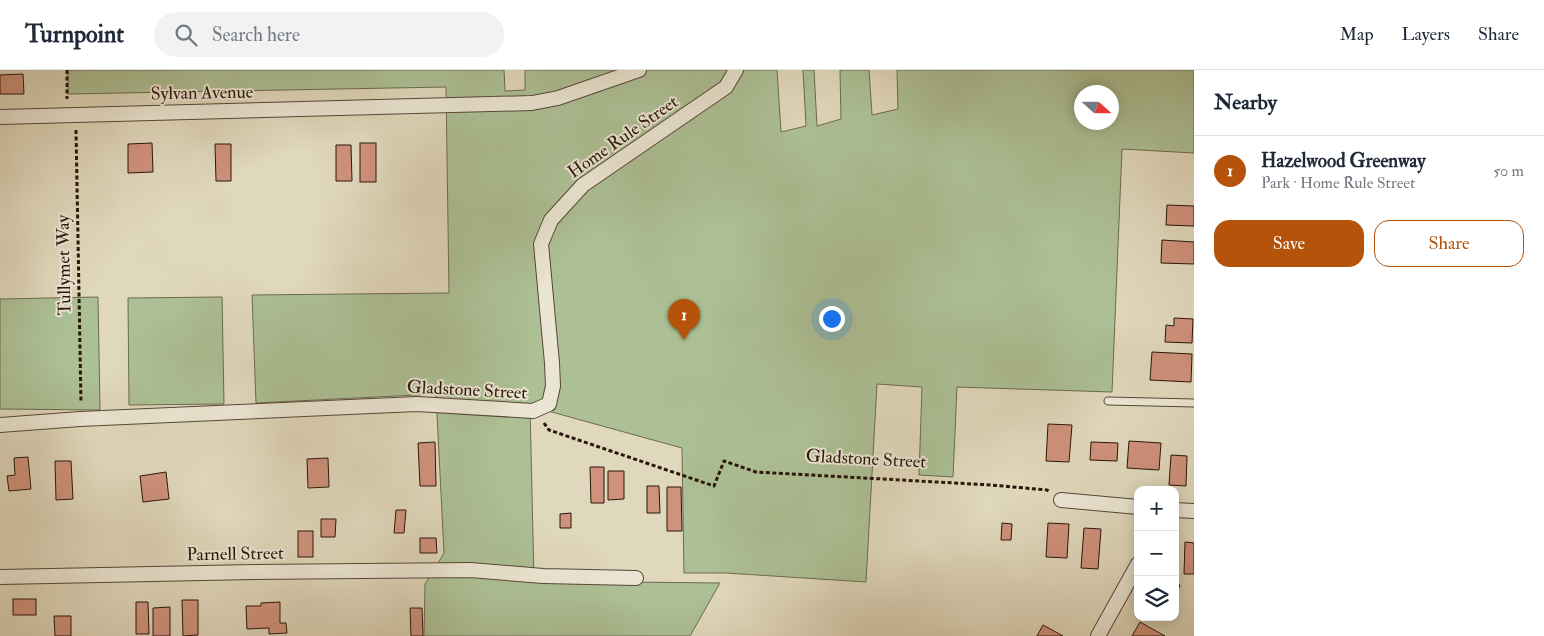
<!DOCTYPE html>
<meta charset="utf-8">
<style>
:root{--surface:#fff;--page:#f2f2f3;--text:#1f2937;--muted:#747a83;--line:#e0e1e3;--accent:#b45309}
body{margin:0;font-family:"IM FELL Double Pica",serif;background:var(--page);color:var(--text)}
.controls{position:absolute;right:15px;bottom:15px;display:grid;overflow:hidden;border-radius:10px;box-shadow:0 2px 12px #0003}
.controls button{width:45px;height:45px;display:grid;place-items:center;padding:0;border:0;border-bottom:1px solid var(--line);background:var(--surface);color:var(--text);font:25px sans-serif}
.compass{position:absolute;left:1074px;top:15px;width:45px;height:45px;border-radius:50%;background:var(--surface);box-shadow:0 2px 12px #0003;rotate:111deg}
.you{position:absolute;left:831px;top:248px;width:18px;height:18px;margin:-12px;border:4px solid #fff;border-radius:50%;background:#1a73e8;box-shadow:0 0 0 8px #1a73e833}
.badge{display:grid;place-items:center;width:32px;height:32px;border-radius:50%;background:var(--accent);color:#fff;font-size:16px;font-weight:700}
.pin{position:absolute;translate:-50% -41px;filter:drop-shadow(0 1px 2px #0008)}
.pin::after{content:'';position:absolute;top:26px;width:18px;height:15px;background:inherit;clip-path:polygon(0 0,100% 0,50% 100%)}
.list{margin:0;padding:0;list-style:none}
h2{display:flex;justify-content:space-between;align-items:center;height:65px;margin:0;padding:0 20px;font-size:21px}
h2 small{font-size:16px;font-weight:400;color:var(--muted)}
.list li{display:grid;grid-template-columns:32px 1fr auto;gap:15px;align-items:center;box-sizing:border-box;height:70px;padding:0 20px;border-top:1px solid var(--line)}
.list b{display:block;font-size:19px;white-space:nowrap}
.list p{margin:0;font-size:16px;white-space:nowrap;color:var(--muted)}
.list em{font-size:16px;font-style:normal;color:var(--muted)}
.actions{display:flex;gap:10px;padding:15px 20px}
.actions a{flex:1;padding:11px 0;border:1px solid var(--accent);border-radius:15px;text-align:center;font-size:18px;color:var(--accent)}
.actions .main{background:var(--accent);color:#fff}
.icon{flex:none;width:28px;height:28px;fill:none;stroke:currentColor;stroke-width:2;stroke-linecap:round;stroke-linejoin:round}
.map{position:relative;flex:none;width:1194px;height:566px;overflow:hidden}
header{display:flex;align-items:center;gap:30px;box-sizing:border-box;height:70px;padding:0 25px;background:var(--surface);border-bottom:1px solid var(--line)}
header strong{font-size:24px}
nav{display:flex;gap:28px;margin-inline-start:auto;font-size:18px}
.search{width:350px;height:45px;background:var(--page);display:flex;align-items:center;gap:12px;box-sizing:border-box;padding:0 18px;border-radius:28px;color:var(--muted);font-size:19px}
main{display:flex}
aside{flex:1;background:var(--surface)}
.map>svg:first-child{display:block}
.green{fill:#adc095;stroke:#6c6b50;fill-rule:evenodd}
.building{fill:#cf927c;stroke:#2a160c}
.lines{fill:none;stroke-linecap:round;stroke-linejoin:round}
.service-casing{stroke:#584638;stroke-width:9}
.minor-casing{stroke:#584638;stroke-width:16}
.path{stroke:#2a160c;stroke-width:3;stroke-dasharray:4 2.5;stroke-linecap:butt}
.service{stroke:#ebe6d3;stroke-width:7}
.minor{stroke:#ebe6d3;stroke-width:14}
.labels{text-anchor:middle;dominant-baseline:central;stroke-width:4;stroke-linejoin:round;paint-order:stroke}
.street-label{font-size:18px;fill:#2a160c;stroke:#ebe6d3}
</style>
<header>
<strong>Turnpoint</strong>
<div class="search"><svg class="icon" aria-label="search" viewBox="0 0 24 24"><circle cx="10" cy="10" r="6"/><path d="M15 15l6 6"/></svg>Search here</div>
<nav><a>Map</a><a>Layers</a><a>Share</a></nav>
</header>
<main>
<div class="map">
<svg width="1194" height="566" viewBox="0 0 1194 566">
<rect width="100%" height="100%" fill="#e0d8bc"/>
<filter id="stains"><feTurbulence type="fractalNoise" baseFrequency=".004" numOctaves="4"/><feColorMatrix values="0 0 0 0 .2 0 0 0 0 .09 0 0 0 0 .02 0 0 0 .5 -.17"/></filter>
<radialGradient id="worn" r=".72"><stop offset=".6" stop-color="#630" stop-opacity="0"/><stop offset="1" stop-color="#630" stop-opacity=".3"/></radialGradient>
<!-- green -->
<g class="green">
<path d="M68,0H504L505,21L525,20V0H777L781,62L806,56L803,0H814L817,56L841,49L840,0H869L872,45L898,39L897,0H1194V83L1122,79L1112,322L957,317L953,407L919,405L922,317L877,314L866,512L726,503H684L682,378L530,336L534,511L720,513L690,566H424L425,514L444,483L436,324L256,333L252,225L449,223L446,17L68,24ZM1082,22H1112V52H1082Z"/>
<polygon points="98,227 100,340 0,339 0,229"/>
<polygon points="222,227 224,334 129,335 128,228"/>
</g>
<!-- building -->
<g class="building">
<polygon points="23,4 24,24 0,24 0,5"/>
<polygon points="152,73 153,102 128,103 128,74"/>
<rect x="360" y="73" width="16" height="39"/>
<polygon points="215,74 231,74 231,111 216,111"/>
<polygon points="336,75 351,75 352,111 336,111"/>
<polygon points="1167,135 1194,136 1194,156 1166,155"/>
<polygon points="1162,170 1194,172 1194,194 1161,193"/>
<polygon points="1174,248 1193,249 1192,273 1165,272 1166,255 1174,256"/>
<polygon points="1152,282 1192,284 1191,312 1150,310"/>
<polygon points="1048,354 1072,355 1069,392 1046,391"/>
<polygon points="1129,371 1161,373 1159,400 1127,398"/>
<polygon points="435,372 436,416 420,416 418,373"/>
<polygon points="1091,372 1118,373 1117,391 1090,390"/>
<polygon points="1171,385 1187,386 1186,416 1169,415"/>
<polygon points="28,387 31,419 9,421 7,406 15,405 14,388"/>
<polygon points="328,388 329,417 308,418 307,389"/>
<polygon points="55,391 71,391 73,429 56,430"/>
<polygon points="590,397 604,397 604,433 591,433"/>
<polygon points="608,401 624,401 624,429 608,430"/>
<polygon points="166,402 169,429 143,432 140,406"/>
<polygon points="647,416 659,416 660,443 647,443"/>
<polygon points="667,417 681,417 682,461 667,461"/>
<polygon points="396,440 406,440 404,463 394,463"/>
<polygon points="571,443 571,458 560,458 560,444"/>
<polygon points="321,449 336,449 335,467 321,467"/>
<polygon points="1002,453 1012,454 1011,470 1001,470"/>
<polygon points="1048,453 1069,454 1067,488 1046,487"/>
<polygon points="1084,458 1101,459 1098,499 1081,498"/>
<rect x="298" y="461" width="15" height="26"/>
<polygon points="420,468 436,468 437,483 420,483"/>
<polygon points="1185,472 1194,473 1194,504 1184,504"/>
<polygon points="1175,514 1180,515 1175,528"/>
<rect x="13" y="529" width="23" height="16"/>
<polygon points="182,530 198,530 198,565 183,566"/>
<polygon points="136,532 148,532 149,564 136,564"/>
<polygon points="280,532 280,553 286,553 287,563 269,564 269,558 247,559 246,536 261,536 261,533"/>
<polygon points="170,537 170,566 153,566 153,538"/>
<polygon points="410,538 422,538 423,566 411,566"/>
<polygon points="54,546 71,546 71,566 55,566"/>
<polygon points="1140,552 1165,566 1132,566"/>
<polygon points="1043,555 1063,566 1037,566"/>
</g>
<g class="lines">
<!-- service casing -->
<g class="service-casing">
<polyline id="service" points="1108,331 1194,333"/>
</g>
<!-- minor casing -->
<g class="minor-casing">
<g id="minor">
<polyline points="0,47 532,33 558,28 639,0"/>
<polyline points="0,355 80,349 417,334 533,341 549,334 553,316 552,293 541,174 551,150 583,115 726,17 736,0"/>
<polyline points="1061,430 1138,437"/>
<polyline points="1175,440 1194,441"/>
<polyline points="0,507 254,502 470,500 543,506 636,508"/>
<polyline points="1098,566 1138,494"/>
</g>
</g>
<!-- path -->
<g class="path">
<polyline points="67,0 67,29"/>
<polyline points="76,60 81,333"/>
<polyline points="544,353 549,360 714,416 724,391 756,402 991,415 1047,420 1050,422"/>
</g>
<!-- service -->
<use href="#service" class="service"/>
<!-- minor -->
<use href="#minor" class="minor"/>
</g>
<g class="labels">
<!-- street labels -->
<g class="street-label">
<text transform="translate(202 23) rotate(-1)">Sylvan Avenue</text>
<text transform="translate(623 67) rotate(-35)">Home Rule Street</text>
<text transform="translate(64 195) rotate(-91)">Tullymet Way</text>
<text transform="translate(467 320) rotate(3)">Gladstone Street</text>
<text transform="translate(866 389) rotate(3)">Gladstone Street</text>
<text transform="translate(235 484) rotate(-1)">Parnell Street</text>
</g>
</g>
<rect width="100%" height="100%" filter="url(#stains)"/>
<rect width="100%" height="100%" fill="url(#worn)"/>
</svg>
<div class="controls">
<button>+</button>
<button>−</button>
<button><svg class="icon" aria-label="layers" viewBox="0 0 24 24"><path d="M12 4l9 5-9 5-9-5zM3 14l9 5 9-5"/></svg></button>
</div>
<svg class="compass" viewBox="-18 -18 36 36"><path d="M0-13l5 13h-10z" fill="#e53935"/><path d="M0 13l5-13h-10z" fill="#747a83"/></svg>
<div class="you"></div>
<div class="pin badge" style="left:684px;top:270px">1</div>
</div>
<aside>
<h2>Nearby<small></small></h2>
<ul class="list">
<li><span class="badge">1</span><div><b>Hazelwood Greenway</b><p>Park · Home Rule Street</p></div><em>50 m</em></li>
</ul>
<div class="actions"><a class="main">Save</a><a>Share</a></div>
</aside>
</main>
